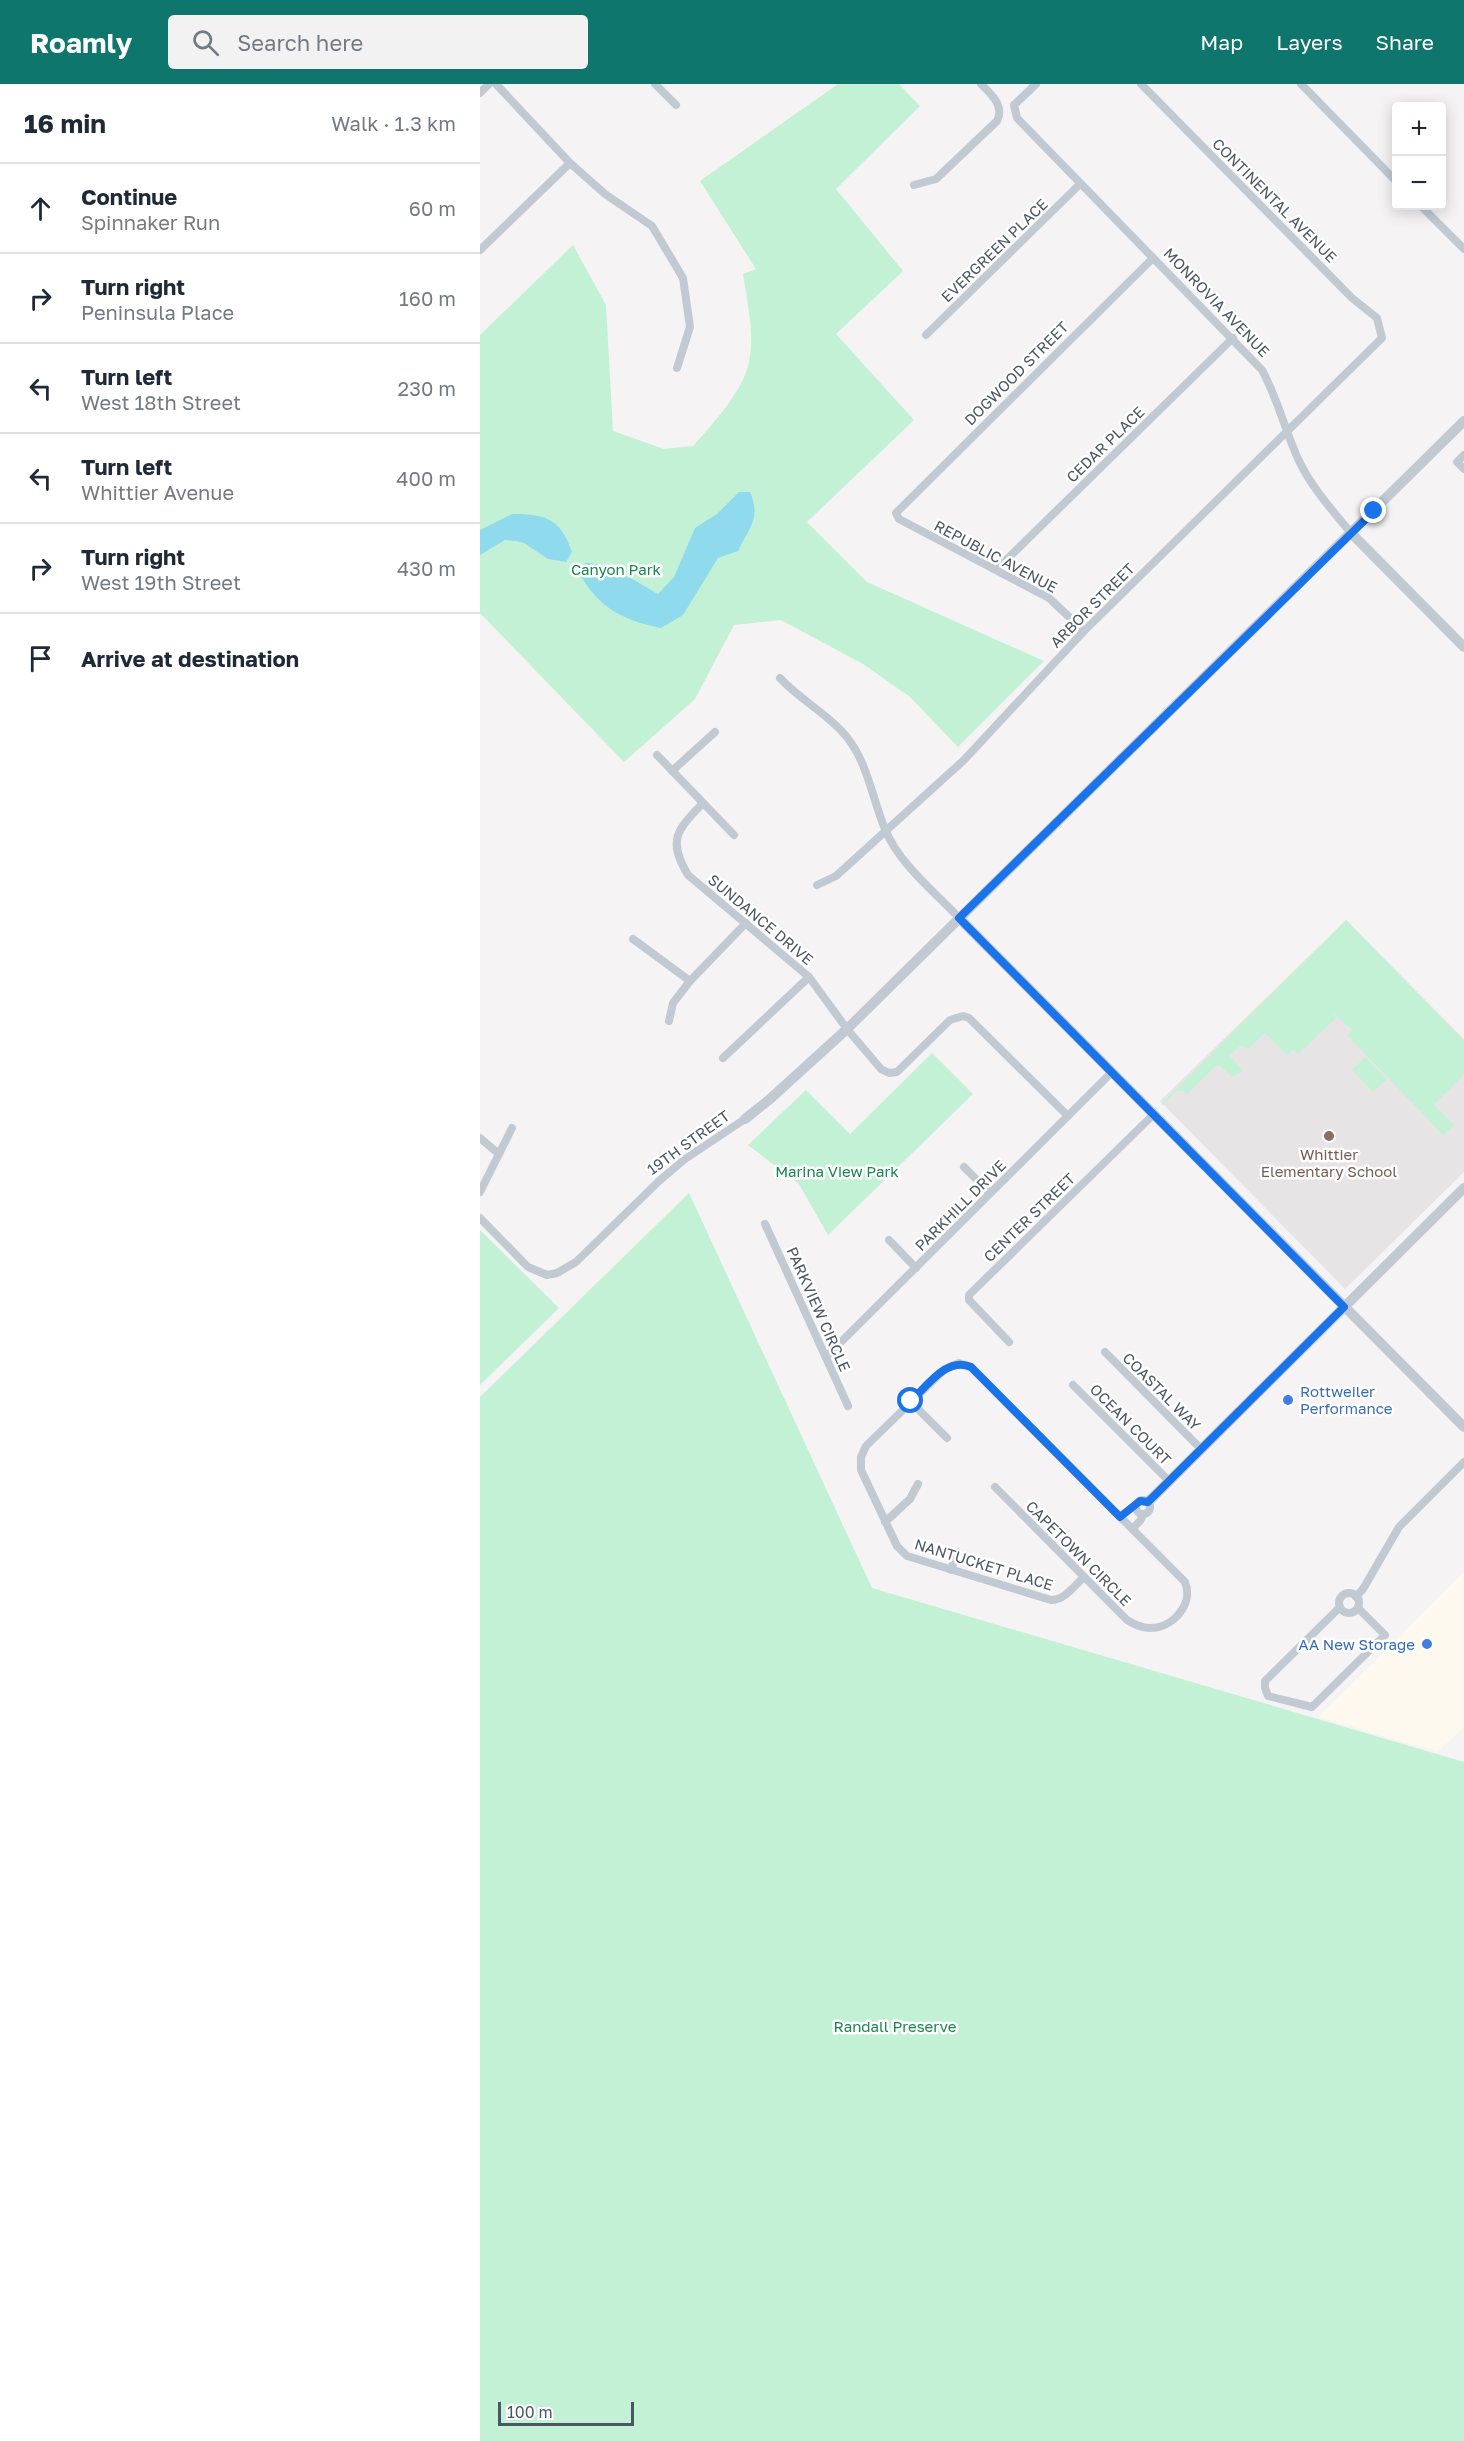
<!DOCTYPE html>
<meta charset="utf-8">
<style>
:root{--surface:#fff;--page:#f2f2f3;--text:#1f2937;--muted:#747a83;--line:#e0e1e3;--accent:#0f766e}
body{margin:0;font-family:"Golos Text",sans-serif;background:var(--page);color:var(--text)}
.controls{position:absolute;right:18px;top:18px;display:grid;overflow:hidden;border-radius:6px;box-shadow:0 3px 15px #0003}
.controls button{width:54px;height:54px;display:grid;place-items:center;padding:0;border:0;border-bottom:2px solid var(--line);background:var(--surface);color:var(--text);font:30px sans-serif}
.scale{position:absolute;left:18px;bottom:15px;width:136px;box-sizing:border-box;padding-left:6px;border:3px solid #4a5661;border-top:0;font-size:16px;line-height:21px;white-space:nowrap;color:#4a5661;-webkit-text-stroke:4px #fff;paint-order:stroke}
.stop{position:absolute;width:18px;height:18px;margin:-14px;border:4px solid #1a73e8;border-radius:50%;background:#fff}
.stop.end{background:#1a73e8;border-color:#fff;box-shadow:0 2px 6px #0008}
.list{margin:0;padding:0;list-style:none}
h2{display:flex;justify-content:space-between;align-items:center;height:78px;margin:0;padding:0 24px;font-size:26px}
h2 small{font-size:20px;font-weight:400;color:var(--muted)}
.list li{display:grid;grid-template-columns:39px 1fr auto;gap:18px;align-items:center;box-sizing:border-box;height:90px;padding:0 24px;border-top:2px solid var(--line)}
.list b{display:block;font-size:22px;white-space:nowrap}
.list p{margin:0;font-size:20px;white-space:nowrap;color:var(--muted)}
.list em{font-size:20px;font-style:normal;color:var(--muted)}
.icon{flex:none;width:33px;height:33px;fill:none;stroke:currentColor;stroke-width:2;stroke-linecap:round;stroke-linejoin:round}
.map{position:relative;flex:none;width:984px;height:2357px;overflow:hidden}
header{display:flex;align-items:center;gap:36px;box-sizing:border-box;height:84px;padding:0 30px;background:var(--accent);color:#fff}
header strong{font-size:28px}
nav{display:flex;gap:33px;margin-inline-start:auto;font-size:21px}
.search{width:420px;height:54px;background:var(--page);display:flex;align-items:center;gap:15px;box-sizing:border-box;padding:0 21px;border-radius:6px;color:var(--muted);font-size:22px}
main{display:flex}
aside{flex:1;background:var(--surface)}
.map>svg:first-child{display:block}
.commercial{fill:#fdf9ef}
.education{fill:#e6e4e5}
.green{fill:#c3f1d5}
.water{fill:#90daee}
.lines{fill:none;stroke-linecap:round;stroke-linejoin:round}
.minor{stroke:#c1cad2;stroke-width:8}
.tertiary{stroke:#c1cad2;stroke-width:10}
.route{stroke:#1a73e8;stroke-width:8}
.education-dot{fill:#8d6e63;stroke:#fff;stroke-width:2}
.shop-dot{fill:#3f7fe0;stroke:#fff;stroke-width:2}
.labels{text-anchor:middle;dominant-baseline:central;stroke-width:5;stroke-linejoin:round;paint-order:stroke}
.street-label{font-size:15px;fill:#4a5661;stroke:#fff}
.park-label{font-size:15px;fill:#17864f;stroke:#fff}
.education-label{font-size:15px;fill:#785e54;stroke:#fff}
.shop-label{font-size:15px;fill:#366cbe;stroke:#fff;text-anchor:start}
</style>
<header>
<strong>Roamly</strong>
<div class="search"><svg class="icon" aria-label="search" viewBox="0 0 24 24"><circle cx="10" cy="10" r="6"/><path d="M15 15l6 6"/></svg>Search here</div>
<nav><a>Map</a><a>Layers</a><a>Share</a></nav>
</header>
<main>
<aside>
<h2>16 min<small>Walk · 1.3 km</small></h2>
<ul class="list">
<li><svg class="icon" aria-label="ahead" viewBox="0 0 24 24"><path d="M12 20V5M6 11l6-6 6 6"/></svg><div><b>Continue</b><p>Spinnaker Run</p></div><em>60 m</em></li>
<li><svg class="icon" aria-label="right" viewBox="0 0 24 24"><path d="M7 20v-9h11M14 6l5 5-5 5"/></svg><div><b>Turn right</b><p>Peninsula Place</p></div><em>160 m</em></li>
<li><svg class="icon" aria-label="left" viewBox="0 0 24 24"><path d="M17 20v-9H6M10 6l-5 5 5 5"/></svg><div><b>Turn left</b><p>West 18th Street</p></div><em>230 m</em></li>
<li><svg class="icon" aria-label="left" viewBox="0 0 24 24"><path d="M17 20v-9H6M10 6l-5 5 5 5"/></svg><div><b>Turn left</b><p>Whittier Avenue</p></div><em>400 m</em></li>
<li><svg class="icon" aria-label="right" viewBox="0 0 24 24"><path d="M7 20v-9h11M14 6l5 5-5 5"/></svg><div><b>Turn right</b><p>West 19th Street</p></div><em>430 m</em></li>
<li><svg class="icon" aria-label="arrive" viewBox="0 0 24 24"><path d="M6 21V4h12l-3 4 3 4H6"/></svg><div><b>Arrive at destination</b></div></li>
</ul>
</aside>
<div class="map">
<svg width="984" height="2357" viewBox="0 0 984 2357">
<rect width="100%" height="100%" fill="#f5f3f3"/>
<!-- commercial -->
<polygon class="commercial" points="984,1488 984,1643 958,1668 838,1633"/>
<!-- education -->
<polygon class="education" points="866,836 984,955 984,1088 865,1205 680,1017"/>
<!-- green -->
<g class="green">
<path d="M358,0H419L440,22L356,105L423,187L356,250L434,336L327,438L387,498L564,577L478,663L430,613L383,580L301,536L254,541L215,615L144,678L0,529V251L93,161L126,221L133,347L184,365L213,362C232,341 264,306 269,278C275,250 267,218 263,190L276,185L220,97Z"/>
<polygon points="866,836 984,957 984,990 954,1021 974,1041 963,1051 867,951 872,946 852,928 856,934 818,970 814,965 807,971 785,949 768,965 761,961 749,971 763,987 752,993 740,982 736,982 707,1010 702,1006 697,1007 683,1021 681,1020"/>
<polygon points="452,969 493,1010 348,1151 319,1100 268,1061 326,1006 370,1050"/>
<polygon points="885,973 907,995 893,1008 872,986"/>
<polygon points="209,1109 392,1504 984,1678 984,2357 0,2357 0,1313"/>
<polygon points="0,1146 79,1224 0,1301"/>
</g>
<!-- water -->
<g class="water">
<path d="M259,408H270C281,434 270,443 258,467L238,474L203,531L181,544C142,536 119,524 99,489L105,479C128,478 159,499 178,510L194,493L215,444L237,430Z"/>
<path d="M32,430C66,430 81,435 92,468L86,478L68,475L44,459L36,457L25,456L0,471V446Z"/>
</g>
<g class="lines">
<!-- minor -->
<g class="minor">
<polyline points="16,0 90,79 125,110 172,142 203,194 210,243 197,284"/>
<polyline points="175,0 196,21"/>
<path d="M556,0L534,21L537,34L782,286C798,315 805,347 819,377C832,404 852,426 871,449"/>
<polyline points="821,0 916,97"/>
<polyline points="0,9 9,0"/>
<path d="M434,101L456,95L517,37C525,22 511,10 501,0"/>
<polyline points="941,122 984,165"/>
<polyline points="0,166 90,79"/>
<polyline points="446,251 600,100"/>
<polyline points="984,371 977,378 984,385"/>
<polyline points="517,485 753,254"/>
<polyline points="604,547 569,514 419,435 416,429 673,174"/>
<path d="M300,594C320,616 347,629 366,652C388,679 392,714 405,745C419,780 454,807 479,834"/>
<polyline points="177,671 254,751"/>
<polyline points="192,687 235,648"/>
<path d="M223,719C197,746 187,756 208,791L329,893L367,945L401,985L409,989L417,988L470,936L483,932L489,934L588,1032"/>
<polyline points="337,801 356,792 484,676 604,547 902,254 897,234 872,214 661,0"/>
<polyline points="153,855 210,897"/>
<polyline points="189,937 193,919 210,897 266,839"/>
<polyline points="243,974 329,893"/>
<polyline points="0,1054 19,1070"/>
<polyline points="484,1083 510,1109"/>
<polyline points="0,1108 32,1044"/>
<polyline points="0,1134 48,1183 67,1191 77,1189 96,1178 179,1097 205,1075 265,1035"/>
<polyline points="285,1140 368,1322"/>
<polyline points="409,1156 436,1184"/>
<polyline points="529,1258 489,1216 489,1211 674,1030"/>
<polyline points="625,1268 721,1365"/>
<polyline points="346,1273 632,988"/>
<polyline points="593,1301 689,1397"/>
<polyline points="431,1318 467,1354"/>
<path d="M515,1403L647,1536C654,1540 661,1544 670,1544C693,1544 714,1520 705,1498L491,1283L479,1279L465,1285L386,1362L381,1373V1386L417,1462L427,1472L571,1516C585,1516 594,1502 604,1493"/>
<circle cx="663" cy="1423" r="7"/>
<polyline points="405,1438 430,1415 438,1400"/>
<polyline points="652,1445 660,1437 663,1431"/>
<polyline points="471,1486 477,1468"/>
<circle cx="869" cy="1519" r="10"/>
<polyline points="876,1513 883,1505 919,1443 984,1378"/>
<polyline points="860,1523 785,1597 785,1604 788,1612 832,1623 905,1551 878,1524"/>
</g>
<!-- tertiary -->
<g class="tertiary">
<polyline points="871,449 984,563"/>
<polyline points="479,834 984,1343"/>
<polyline points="265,1035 290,1015 367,945 984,337"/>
<polyline points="668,1418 984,1104"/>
</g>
</g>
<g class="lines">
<!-- route -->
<path class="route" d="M431,1317C447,1302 467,1272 491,1283L640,1433L660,1417L668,1418L864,1223L479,834L894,427"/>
</g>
<!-- markers -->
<circle class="education-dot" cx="849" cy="1052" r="6"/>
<g class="shop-dot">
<circle cx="808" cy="1316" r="6"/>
<circle cx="947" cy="1560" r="6"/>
</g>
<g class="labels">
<!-- street labels -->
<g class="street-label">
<text transform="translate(795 116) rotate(45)">CONTINENTAL AVENUE</text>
<text transform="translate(514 166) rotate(-44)">EVERGREEN PLACE</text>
<text transform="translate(737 218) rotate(46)">MONROVIA AVENUE</text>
<text transform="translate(536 289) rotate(-45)">DOGWOOD STREET</text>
<text transform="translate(625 360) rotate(-44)">CEDAR PLACE</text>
<text transform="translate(516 472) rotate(28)">REPUBLIC AVENUE</text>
<text transform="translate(612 521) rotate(-45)">ARBOR STREET</text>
<text transform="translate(281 835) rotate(40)">SUNDANCE DRIVE</text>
<text transform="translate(208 1058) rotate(-36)">19TH STREET</text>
<text transform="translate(480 1121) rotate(-45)">PARKHILL DRIVE</text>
<text transform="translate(549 1133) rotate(-44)">CENTER STREET</text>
<text transform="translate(339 1225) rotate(66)">PARKVIEW CIRCLE</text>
<text transform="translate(682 1307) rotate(45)">COASTAL WAY</text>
<text transform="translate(651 1340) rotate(45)">OCEAN COURT</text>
<text transform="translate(599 1469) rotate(45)">CAPETOWN CIRCLE</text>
<text transform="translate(504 1480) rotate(17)">NANTUCKET PLACE</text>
</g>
<!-- park labels -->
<g class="park-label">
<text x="136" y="485">Canyon Park</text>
<text x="357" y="1087">Marina View Park</text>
<text x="415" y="1942">Randall Preserve</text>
</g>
<!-- education labels -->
<g class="education-label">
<text x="849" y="1070">Whittier<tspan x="849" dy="17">Elementary School</tspan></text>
</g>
<!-- shop labels -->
<g class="shop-label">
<text x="820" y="1307">Rottweiler<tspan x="820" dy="17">Performance</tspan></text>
<text x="935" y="1560" text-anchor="end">AA New Storage</text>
</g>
</g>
</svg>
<div class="controls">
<button>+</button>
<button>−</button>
</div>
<div class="scale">100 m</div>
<div class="stop" style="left:431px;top:1317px"></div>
<div class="stop end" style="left:894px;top:427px"></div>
</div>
</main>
